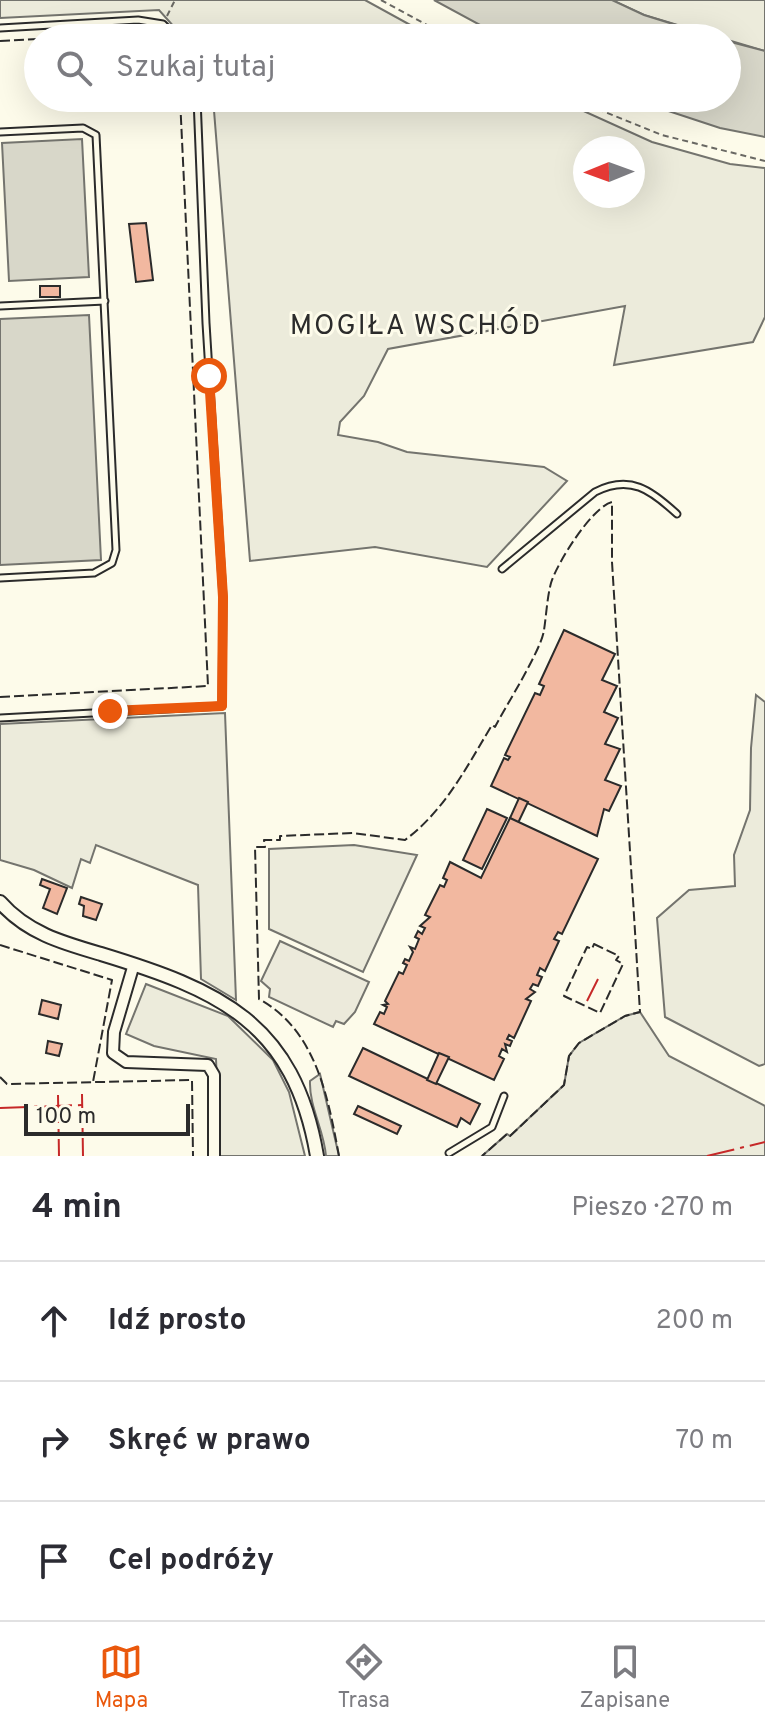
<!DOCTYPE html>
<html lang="pl">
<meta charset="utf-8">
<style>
:root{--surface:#fff;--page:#f2f2f3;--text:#2b2b33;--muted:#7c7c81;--line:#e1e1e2;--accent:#ea580c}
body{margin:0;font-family:Overpass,sans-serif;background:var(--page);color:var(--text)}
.compass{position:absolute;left:573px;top:136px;width:72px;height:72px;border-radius:50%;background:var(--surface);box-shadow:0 8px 32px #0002;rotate:269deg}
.scale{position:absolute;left:24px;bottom:20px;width:166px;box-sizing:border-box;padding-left:8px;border:4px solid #2b2b2b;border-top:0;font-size:22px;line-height:28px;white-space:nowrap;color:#2b2b2b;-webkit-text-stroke:6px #fdfbea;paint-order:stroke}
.stop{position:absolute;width:24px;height:24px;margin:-18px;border:6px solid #ea580c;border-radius:50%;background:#fff}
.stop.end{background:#ea580c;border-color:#fff;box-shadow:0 2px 8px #0008}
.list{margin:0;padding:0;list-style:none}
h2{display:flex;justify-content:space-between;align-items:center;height:104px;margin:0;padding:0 32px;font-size:34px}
h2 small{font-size:26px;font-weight:400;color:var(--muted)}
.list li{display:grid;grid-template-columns:52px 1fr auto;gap:24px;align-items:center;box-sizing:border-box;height:120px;padding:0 32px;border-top:2px solid var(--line)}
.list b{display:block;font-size:30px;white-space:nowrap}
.list em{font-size:26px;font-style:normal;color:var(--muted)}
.icon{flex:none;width:44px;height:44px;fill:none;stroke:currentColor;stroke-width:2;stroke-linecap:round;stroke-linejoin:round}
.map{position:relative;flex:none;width:765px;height:1156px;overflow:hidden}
.search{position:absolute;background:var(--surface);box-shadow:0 8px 32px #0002;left:24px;right:24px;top:24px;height:88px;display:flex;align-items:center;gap:20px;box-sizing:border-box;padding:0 28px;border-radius:44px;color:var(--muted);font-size:30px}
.sheet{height:464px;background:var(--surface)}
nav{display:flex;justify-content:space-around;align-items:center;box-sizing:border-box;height:112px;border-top:2px solid var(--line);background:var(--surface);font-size:22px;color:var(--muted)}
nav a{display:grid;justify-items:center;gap:4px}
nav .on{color:var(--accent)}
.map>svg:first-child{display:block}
.green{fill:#ecebdb;stroke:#74746e;stroke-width:2;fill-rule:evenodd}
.parking{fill:#eceadb;stroke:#74746e;stroke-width:2}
.water{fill:#d8d7c9;stroke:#74746e;stroke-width:2}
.building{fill:#f2b8a0;stroke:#2b2b2b;stroke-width:2}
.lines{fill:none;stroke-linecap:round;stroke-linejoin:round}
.service-casing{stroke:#2b2b2b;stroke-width:9}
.minor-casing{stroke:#2b2b2b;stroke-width:14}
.tertiary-casing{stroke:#2b2b2b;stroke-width:16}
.path{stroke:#6a6964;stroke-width:2;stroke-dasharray:6 4;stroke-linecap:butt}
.service{stroke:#fdfbea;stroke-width:5}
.minor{stroke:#fdfbea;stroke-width:10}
.tertiary{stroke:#fdfbea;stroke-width:12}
.fence{stroke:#2b2b2b;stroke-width:2;stroke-dasharray:10 4;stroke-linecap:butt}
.power{stroke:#c62828;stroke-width:2;stroke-dasharray:28 6 4 6;stroke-linecap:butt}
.route{stroke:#ea580c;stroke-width:10}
.labels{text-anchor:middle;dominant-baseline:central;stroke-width:6;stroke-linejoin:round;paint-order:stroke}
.neighbourhood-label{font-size:28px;letter-spacing:2px;fill:#2b2b2b;stroke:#fdfbea}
</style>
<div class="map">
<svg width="765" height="1156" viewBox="0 0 765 1156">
<rect width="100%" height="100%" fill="#fdfbea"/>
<!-- green -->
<g class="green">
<polygon points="0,0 365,0 434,38 184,38 159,10 0,18"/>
<polygon points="612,0 765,0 765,51 644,15"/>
<path d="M213,98H555L652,142L730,164L765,168V317L753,342L614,365L625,306L388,349L364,396L340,422L338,435L378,442L407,452L544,467L567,481L487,567L375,547L250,561ZM585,148H633V196H585Z"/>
<polygon points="756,695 765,702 765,1064 759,1066 665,1017 657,918 689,890 735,886 734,855 750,810 751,748"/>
<polygon points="225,713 236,1000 201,979 198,885 96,845 90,863 81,859 72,888 34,870 0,860 0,724"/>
<polygon points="354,845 417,855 363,972 269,929 269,849"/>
<polygon points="146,984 228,1016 273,1060 289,1092 305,1156 220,1156 216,1059 154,1046 126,1034"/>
<polygon points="640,1012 669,1056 765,1106 765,1156 482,1156 507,1134 510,1136 564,1085 569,1056 579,1043 625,1016"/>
<path d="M320,1074L339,1156H326C324,1130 309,1107 310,1081Z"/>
</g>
<!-- parking -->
<polygon class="parking" points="280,941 369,982 355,1012 344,1024 336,1021 333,1027 269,997 270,989 261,981"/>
<!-- water -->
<g class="water">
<polygon points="434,0 612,0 644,15 718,38 504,38"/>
<polygon points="727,41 765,51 765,137 720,128 629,98 727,98"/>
<polygon points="82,139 89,277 9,281 2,143"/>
<polygon points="89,315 101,560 0,565 0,319"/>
</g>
<!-- building -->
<g class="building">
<polygon points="146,223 153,280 136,282 129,224"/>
<rect x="40" y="286" width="20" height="11"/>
<polygon points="564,630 615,654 602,680 617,686 604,712 618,718 605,744 620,749 605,780 621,786 609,811 604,809 597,836 491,786 504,758 508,760 510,757 505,755 535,693 540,695 544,686 539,684"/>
<polygon points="519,798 528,802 518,823 510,818"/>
<polygon points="487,809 507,818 482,869 463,860"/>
<polygon points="510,818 598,859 562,934 558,932 554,939 559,941 545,971 540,968 537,975 542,977 538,986 533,984 530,989 535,992 526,999 531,1001 514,1038 509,1035 507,1039 512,1041 510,1046 505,1044 507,1052 502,1049 499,1056 504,1059 494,1080 374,1024 380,1012 384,1014 387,1007 383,1005 388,1004 385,1001 399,972 403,974 407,965 403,963 405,959 409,961 413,952 410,947 415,949 419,939 415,937 418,931 422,934 425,928 420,926 430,917 425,915 440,885 444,887 447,880 443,878 450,862 481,878"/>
<polygon points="42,879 67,888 57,914 43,908 50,889 40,885"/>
<polygon points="81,897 102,904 96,920 83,916 84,906 79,904"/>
<polygon points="42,1000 61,1005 58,1019 39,1014"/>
<polygon points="48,1041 62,1044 59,1056 46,1053"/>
<polygon points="363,1048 480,1104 470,1124 461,1118 457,1127 349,1076"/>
<polygon points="439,1053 449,1057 436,1084 427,1080"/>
<polygon points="358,1106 401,1126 397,1134 354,1114"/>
</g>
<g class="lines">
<!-- service casing -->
<g class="service-casing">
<g id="service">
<polyline points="0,28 138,20 163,24 177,38"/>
<polyline points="0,132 83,128 96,135 116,550 112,563 94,573 0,578"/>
<polyline points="0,306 105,301"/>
<path d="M502,569L595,492C630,474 651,490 677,514"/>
<polyline points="0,718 222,706 223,597 206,323 197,98"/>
<polyline points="449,1153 492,1127 504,1096"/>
</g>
</g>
<!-- minor casing -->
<g class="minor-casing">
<polyline id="minor" points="134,964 114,1032 113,1053 126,1062 208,1065 214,1075 214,1156"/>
</g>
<!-- tertiary casing -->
<g class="tertiary-casing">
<path id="tertiary" d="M0,902C27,933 63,943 101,954C219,990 294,1022 317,1156"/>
</g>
<!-- path -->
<g class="path">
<polyline points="381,0 451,38"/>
<polyline points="167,16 175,0"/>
<polyline points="570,98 662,135 765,161"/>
</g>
<!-- service -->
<use href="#service" class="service"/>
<!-- minor -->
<use href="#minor" class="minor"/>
<!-- tertiary -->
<use href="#tertiary" class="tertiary"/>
<!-- fence -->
<g class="fence">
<polyline points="69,38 138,35 143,38"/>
<polyline points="0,41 38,39"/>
<polyline points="0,697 208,686 180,98"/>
<polygon points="594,944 619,956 616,960 623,964 600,1013 564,996 587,947 592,949"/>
<polyline points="0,945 112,980 93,1082"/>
<polyline points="0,1077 7,1084 192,1080 193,1156"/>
<path d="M339,1156C328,1097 316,1030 259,999L255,847H265L264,840H280V836L353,833L405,840C445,810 466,768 492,725L495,727C504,709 542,649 544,630C546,618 547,598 551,583C557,563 592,507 612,502V562L640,1012L625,1016L579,1043L569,1056L564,1085L510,1136L507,1134L482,1156"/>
</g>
<!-- power -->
<g class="power">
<polyline points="587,1001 598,979"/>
<polyline points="82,1094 83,1156"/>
<polyline points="58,1095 59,1156"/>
<polyline points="0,1108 82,1105"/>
<polyline points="707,1156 765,1142"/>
</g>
</g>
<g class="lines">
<!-- route -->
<polyline class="route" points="110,711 222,706 223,597 209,376"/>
</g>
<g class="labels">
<!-- neighbourhood labels -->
<g class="neighbourhood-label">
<text x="416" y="327">MOGIŁA WSCHÓD</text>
</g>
</g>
</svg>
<svg class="compass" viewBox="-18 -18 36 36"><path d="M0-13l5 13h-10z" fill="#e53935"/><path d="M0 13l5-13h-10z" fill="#7c7c81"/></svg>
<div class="scale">100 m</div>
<div class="stop" style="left:209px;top:376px"></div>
<div class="stop end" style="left:110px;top:711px"></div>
<div class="search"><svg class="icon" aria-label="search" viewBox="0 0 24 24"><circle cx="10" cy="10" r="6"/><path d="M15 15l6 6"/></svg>Szukaj tutaj</div>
</div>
<section class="sheet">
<h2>4 min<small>Pieszo · 270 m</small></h2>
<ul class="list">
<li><svg class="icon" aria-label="ahead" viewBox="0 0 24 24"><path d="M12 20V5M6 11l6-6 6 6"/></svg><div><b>Idź prosto</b></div><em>200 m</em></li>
<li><svg class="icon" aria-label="right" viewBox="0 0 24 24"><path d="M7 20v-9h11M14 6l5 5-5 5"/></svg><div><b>Skręć w prawo</b></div><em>70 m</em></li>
<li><svg class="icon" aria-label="arrive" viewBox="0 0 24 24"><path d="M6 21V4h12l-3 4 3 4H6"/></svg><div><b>Cel podróży</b></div></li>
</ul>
</section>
<nav>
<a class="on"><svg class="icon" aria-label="map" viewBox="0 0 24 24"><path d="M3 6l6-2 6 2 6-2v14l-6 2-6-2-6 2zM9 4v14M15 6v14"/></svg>Mapa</a>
<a><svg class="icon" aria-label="directions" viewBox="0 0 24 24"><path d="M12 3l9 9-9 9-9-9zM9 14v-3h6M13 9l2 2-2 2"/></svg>Trasa</a>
<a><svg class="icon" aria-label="saved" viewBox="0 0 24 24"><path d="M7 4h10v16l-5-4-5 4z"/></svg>Zapisane</a>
</nav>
